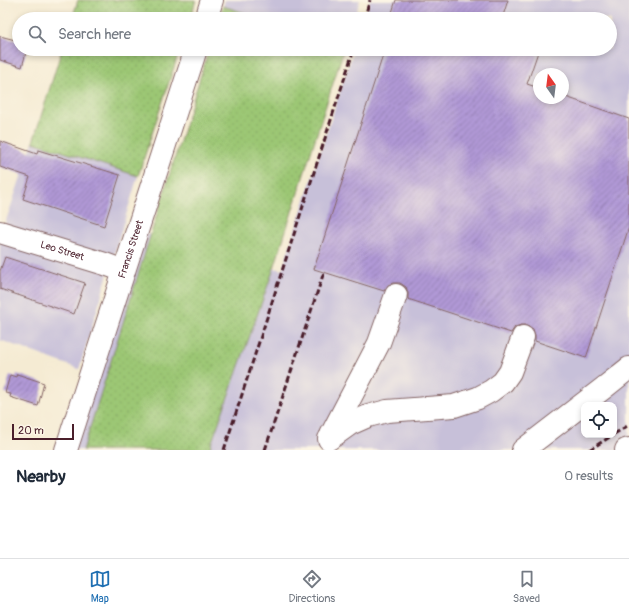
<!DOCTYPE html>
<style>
:root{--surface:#fff;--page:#f6f6f7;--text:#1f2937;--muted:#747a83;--line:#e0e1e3;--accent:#1f6fb2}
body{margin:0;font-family:Pangolin,sans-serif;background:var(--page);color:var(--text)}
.controls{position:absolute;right:12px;bottom:12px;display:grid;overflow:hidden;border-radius:8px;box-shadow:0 2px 6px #0003}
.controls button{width:36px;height:36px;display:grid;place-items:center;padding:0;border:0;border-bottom:1px solid var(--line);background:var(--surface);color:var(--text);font:20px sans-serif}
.compass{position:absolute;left:533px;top:68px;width:36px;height:36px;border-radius:50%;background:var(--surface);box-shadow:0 2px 6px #0003;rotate:346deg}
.scale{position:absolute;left:12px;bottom:10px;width:62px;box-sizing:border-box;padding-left:4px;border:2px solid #4a1f2b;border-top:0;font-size:11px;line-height:14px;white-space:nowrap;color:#4a1f2b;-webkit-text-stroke:3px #fcf5e5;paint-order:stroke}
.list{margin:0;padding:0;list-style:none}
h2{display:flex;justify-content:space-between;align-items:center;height:52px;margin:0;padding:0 16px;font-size:17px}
h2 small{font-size:13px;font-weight:400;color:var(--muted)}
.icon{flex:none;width:22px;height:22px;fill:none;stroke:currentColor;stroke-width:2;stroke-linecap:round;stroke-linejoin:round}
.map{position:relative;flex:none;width:629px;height:450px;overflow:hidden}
.search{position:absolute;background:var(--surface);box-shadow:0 2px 6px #0003;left:12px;right:12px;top:12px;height:44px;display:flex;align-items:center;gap:10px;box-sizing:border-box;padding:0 14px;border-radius:22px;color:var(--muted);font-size:15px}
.sheet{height:108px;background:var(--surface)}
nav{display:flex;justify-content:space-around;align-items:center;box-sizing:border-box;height:56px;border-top:1px solid var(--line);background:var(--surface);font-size:11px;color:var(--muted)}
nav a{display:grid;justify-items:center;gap:2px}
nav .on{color:var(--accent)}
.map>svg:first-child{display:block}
.industrial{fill:#c7c0d9;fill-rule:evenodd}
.grass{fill:url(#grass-dots);stroke:#737350}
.building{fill:url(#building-hatch)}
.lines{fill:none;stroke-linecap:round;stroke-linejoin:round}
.minor-casing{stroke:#866666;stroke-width:24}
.minor{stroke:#fff;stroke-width:22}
.rail{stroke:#4a1f2b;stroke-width:3;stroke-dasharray:6 3;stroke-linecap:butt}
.labels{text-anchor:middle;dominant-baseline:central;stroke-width:3;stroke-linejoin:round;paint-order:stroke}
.street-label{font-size:10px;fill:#4a1f2b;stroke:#fcf5e5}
</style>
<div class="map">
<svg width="629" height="450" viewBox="0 0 629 450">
<defs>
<pattern id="grass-dots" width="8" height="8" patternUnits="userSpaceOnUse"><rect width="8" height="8" fill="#9cc774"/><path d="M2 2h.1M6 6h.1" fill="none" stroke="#88aa65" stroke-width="1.8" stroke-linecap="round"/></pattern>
<pattern id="building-hatch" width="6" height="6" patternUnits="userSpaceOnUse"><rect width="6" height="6" fill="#b099d6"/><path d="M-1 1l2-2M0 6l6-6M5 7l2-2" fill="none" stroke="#917cae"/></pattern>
</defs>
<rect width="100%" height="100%" fill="#fcf5e5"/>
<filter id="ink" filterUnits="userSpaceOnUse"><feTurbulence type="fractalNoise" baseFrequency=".025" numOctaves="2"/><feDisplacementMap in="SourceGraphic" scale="8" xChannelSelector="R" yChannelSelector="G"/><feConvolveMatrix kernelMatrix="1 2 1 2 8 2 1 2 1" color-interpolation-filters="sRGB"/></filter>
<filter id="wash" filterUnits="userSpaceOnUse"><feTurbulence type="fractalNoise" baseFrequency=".012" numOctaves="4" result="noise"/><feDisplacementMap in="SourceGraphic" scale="16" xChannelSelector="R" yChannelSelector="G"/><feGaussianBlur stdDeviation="0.9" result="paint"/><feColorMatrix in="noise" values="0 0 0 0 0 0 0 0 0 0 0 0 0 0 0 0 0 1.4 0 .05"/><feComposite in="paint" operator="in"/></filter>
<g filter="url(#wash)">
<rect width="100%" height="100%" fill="#f5ebd3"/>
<!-- industrial -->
<g class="industrial">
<polygon points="225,0 360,0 354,19 264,19 223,6"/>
<path d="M370,0H629V450H66L136,231L282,270L354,49H610V19H364ZM539,74H563V98H539ZM584,405H614V435H584Z"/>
<polygon points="33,142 138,176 79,369 0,340 0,238"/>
</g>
<!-- grass -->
<g class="grass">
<polygon points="78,0 196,0 190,19 72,19"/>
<polygon points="223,6 264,19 219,19"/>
<polygon points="62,49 180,49 138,176 33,142"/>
<polygon points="209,49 344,49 274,268 209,450 83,450"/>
</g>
<g id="blocks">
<!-- building -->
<g class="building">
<polygon points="396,0 508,0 502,19 390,19"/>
<polygon points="0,36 19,41 19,49 27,49 22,67 0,60"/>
<polygon points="385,49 539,49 527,84 539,88 539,98 563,98 563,96 629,119 629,227 586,358 535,341 535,335 533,329 527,325 521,325 515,327 511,333 408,299 408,293 406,287 400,283 393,283 388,285 384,291 314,269"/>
<polygon points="0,141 37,154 38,150 120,175 104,226 23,199 30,177 0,167"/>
<polygon points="5,257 85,283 74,314 0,289 0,271"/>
<polygon points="17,374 44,383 38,406 10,397 11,394 5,393 10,375 16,377"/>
</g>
</g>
</g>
<g filter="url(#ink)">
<use href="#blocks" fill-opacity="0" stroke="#866666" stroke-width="1"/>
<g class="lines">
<!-- minor casing -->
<g class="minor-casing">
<g id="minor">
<polyline points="206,19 212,0"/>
<path id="s1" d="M0,232L105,264L124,271"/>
<polyline points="331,435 379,343 396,295"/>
<polyline points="329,439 350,424 368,416 387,411 454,406 478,398 491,391 503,382 510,372 523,337"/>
<path id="s2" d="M66,450L196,49"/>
<polyline points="523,450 605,387 629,368"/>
<polyline points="626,450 629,449"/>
</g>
</g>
<!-- minor -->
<use href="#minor" class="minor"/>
<!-- rail -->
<g class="rail">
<polyline points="364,19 370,0"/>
<polyline points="614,434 629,425"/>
<polyline points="224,450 354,49"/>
<polyline points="265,450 324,272"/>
<polyline points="589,450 613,435"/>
</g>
</g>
</g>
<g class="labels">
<!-- street labels -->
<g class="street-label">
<text stroke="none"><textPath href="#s2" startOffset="211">Francis Street</textPath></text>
<text stroke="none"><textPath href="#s1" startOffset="65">Leo Street</textPath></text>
</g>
</g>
</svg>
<div class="controls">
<button><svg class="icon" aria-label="locate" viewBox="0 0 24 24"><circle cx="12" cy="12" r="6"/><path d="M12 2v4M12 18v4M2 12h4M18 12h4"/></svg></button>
</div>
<svg class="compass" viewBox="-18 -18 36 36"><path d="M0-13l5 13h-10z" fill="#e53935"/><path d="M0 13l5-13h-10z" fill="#747a83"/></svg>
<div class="scale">20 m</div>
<div class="search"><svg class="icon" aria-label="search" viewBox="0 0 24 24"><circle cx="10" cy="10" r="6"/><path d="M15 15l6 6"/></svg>Search here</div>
</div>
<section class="sheet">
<h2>Nearby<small>0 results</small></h2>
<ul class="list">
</ul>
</section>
<nav>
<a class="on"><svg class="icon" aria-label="map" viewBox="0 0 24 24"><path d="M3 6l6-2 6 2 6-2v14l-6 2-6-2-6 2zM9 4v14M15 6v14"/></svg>Map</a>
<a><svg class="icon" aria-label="directions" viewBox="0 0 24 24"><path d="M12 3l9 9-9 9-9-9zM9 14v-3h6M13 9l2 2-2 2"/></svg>Directions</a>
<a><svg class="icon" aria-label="saved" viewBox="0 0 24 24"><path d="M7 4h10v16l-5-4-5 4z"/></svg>Saved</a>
</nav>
